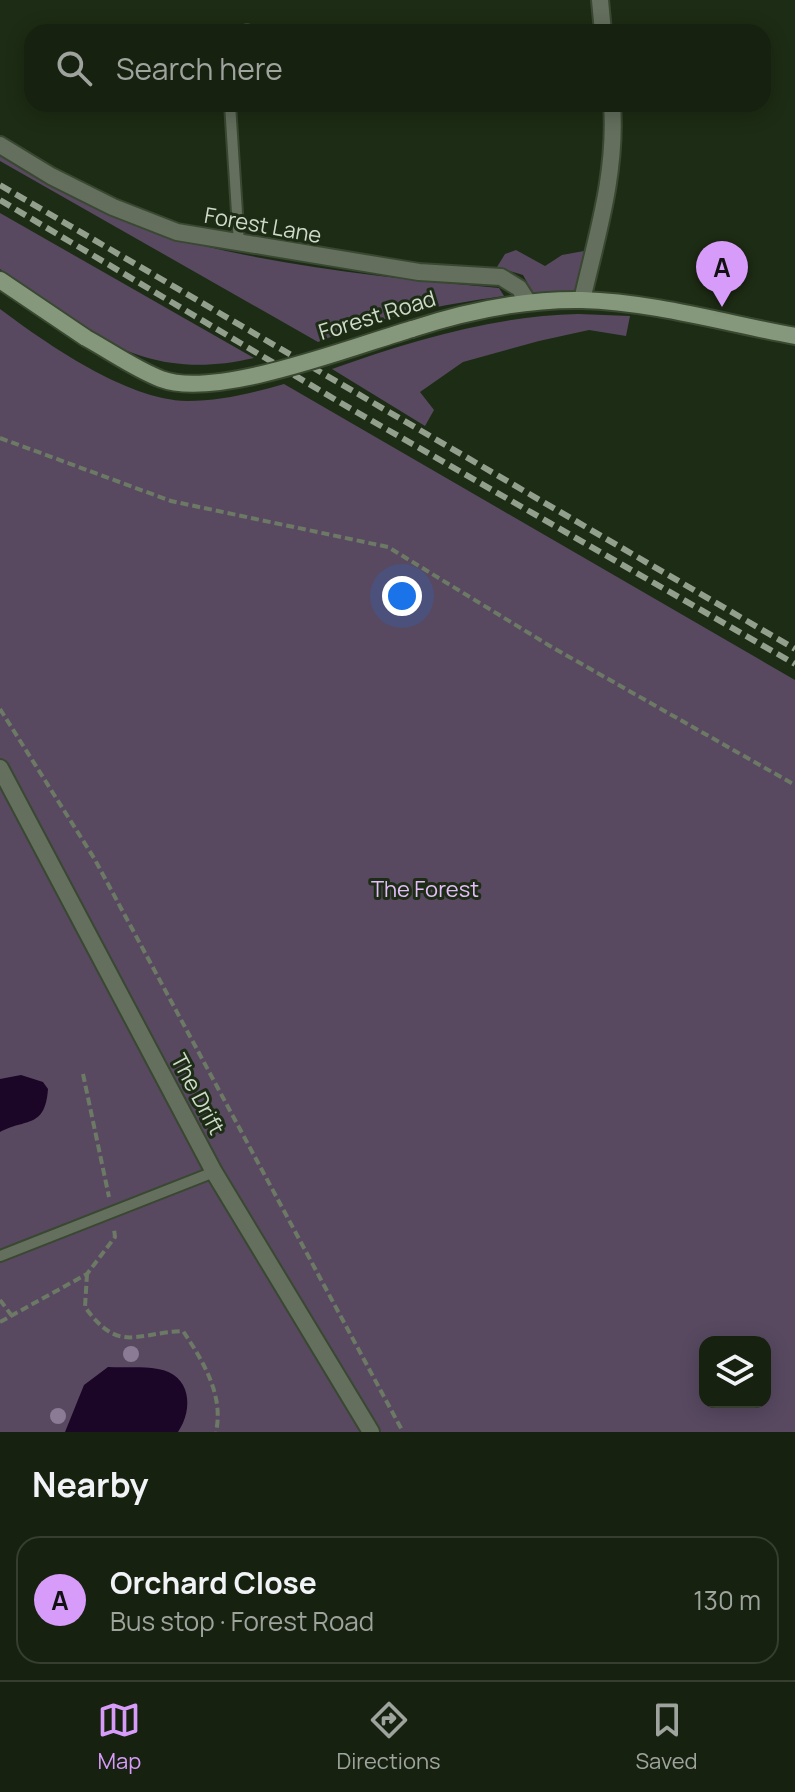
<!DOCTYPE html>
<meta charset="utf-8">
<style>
:root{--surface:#16210f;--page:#232e1d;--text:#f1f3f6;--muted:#9ea39e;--line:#353e2f;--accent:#d79bf9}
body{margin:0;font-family:Manrope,sans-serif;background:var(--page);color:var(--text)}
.controls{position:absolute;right:24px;bottom:24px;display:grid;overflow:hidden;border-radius:16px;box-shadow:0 4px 20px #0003}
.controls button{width:72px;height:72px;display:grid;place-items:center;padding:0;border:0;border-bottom:2px solid var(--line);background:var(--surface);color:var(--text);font:40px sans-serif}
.you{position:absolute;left:402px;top:596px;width:28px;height:28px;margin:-20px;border:6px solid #fff;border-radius:50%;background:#1a73e8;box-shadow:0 0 0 12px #1a73e833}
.badge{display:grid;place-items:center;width:52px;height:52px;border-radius:50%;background:var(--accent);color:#111;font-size:26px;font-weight:700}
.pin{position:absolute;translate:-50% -66px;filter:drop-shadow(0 2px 4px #0008)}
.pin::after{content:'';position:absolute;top:42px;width:28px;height:24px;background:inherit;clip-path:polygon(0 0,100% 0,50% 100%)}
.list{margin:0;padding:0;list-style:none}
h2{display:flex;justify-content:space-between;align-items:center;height:104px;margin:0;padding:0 32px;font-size:34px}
h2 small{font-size:26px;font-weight:400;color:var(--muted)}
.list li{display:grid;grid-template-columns:52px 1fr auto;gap:24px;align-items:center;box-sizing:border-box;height:128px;margin:0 16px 16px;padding:0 16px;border:2px solid var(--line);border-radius:24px}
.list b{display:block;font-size:30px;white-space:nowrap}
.list p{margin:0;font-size:26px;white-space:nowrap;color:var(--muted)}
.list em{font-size:26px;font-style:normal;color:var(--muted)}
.icon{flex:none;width:44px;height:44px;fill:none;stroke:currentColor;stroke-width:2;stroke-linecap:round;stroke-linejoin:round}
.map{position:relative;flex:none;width:795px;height:1432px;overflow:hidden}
.search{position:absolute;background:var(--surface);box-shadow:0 4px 20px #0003;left:24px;right:24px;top:24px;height:88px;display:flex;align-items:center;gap:20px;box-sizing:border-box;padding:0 28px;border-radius:24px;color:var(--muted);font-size:30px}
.sheet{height:248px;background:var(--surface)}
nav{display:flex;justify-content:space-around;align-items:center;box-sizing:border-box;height:112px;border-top:2px solid var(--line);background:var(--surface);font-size:22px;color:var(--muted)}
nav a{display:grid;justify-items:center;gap:4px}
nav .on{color:var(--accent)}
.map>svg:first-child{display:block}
.green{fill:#584961;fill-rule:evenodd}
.water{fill:#1c0628}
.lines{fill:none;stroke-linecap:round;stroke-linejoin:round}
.lane-casing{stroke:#394831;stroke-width:14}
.street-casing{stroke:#394831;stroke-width:20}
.secondary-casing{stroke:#394831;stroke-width:20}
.path{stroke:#6c7965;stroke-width:4;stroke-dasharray:8 4;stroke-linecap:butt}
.lane{stroke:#646f5d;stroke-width:10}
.street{stroke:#646f5d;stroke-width:16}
.secondary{stroke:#86987b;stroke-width:16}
.rail{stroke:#939f8d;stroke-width:6;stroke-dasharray:12 6;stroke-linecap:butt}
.secondary-bridge-casing{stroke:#394831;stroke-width:20;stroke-linecap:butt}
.secondary-bridge{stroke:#86987b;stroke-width:16}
.tree{fill:#8b7b95}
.labels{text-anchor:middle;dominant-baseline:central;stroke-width:6;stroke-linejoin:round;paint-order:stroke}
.street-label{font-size:22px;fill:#cfd9ca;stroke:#1d2c14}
.park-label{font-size:22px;fill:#e5bcfe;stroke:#1d2c14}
</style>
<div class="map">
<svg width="795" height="1432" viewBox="0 0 795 1432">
<rect width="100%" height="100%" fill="#1d2c14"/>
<!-- green -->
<g class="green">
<path d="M0,153C49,182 102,216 157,233C261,265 390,278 499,288L504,296C439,305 379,317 318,342L0,161Z"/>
<path d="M0,213L254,358C143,384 84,331 0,269Z"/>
<polygon points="516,250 545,266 562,255 584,251 576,292 533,293 523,275 497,267 505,254"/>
<path d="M0,309C47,344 127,400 187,401C221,401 252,393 284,384L795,680V1432H0ZM705,1342H765V1402H705Z"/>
<path d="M578,314L630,316L626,336L589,330L539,341L463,362L420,392L434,410L425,426L332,369C411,341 494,316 578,314Z"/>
</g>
<!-- water -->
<g class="water">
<path d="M21,1075L43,1082L48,1089C45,1129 26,1118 0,1132V1079Z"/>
<path d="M108,1367C124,1368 142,1366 158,1369C191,1374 194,1409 178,1432H65L84,1385Z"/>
</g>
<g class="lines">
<!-- lane casing -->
<g class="lane-casing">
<g id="lane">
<polyline points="245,32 247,30"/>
<polyline points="230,104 239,244"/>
<polyline points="0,1256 214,1172"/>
</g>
</g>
<!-- street casing -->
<g class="street-casing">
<g id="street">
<polyline points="600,0 603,32"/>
<polyline points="0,145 51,176 113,207 177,232 419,272 501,277 519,288 528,302"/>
<path d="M582,300C597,235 617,172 612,104"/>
<polyline points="0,768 214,1172 371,1432"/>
</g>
</g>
<!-- secondary casing -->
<g class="secondary-casing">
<g id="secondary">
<polyline points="0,280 86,338"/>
<path d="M412,329C467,311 524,299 582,300C653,302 725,323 795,336"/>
</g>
</g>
<!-- path -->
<g class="path">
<polyline points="0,438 171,501 388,547 550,646 795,785"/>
<polyline points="0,709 94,858 403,1432"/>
<polyline points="83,1074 109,1197"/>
<path d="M87,1274L85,1307C119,1354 135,1333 183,1331C203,1361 224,1395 216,1432"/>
<polyline points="0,1300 12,1316"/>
<polyline points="0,1322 87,1274 115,1237 114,1229"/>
</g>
<!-- lane -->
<use href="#lane" class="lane"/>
<!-- street -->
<use href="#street" class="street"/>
<!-- secondary -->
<use href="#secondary" class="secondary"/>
<!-- rail -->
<g class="rail">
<polyline points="0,185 795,649"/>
<polyline points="0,200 341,403 795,664"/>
</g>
<!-- secondary-bridge casing -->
<g class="secondary-bridge-casing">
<path id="secondary-bridge" d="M86,338C110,351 135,369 161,379C216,400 354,346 412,329"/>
</g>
<!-- secondary-bridge -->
<use href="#secondary-bridge" class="secondary-bridge"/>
</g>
<!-- trees -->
<g class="tree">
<circle cx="131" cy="1354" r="8"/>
<circle cx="58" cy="1416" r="8"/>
</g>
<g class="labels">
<!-- street labels -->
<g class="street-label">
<text transform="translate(263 225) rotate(10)">Forest Lane</text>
<text transform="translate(377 315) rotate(-17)">Forest Road</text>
<text transform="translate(198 1094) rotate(62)">The Drift</text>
</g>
<!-- park labels -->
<g class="park-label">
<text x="425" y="889">The Forest</text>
</g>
</g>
</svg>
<div class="controls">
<button><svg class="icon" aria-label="layers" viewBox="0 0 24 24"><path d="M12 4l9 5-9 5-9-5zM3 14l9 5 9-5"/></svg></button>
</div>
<div class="you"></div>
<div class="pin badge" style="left:722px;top:307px">A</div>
<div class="search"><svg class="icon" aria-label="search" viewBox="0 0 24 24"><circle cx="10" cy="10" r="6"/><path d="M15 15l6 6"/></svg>Search here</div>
</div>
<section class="sheet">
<h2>Nearby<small></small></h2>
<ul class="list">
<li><span class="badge">A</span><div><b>Orchard Close</b><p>Bus stop · Forest Road</p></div><em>130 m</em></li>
</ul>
</section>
<nav>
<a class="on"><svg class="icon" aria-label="map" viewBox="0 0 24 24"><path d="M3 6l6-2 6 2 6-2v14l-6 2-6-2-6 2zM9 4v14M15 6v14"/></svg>Map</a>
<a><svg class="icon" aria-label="directions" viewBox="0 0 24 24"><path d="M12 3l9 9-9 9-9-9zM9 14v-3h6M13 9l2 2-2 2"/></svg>Directions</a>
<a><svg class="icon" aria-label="saved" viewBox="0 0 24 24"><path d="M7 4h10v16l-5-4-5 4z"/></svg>Saved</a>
</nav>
